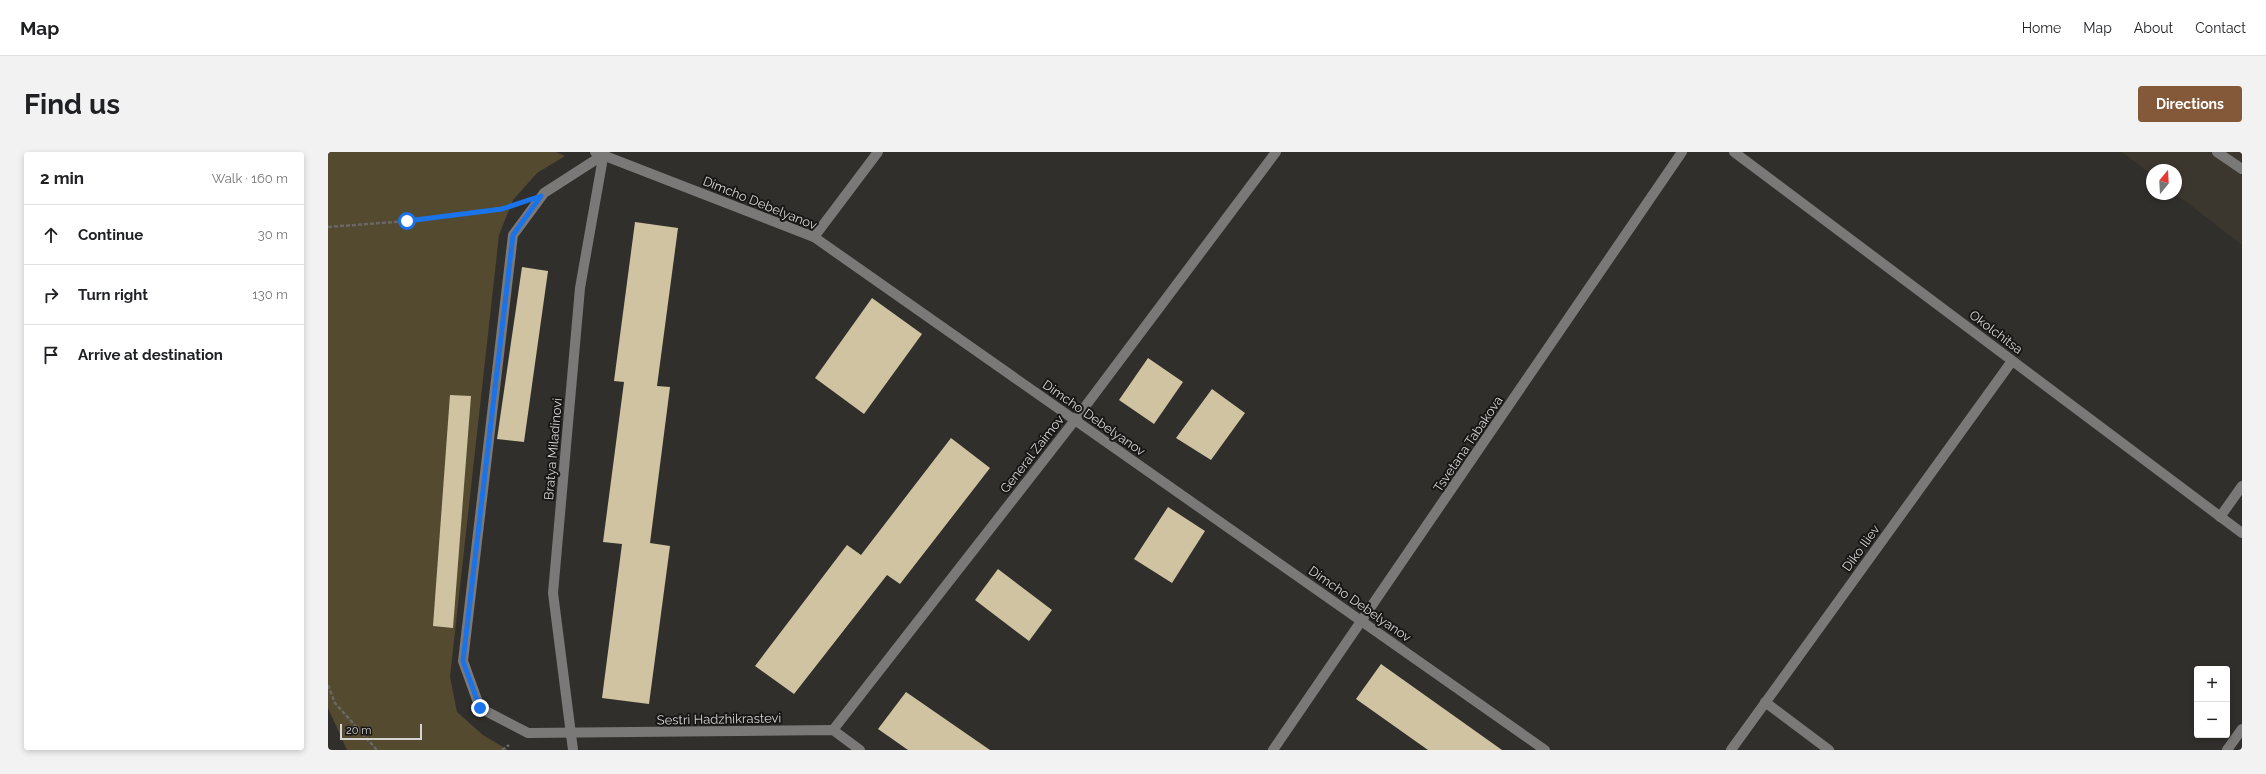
<!DOCTYPE html>
<meta charset="utf-8">
<style>
:root{--surface:#fff;--page:#f2f2f2;--text:#202124;--muted:#757577;--line:#e0e0e0;--accent:#83593a}
body{margin:0;font-family:Raleway,sans-serif;background:var(--page);color:var(--text)}
.controls{position:absolute;right:12px;bottom:12px;display:grid;overflow:hidden;border-radius:4px;box-shadow:0 2px 6px #0003}
.controls button{width:36px;height:36px;display:grid;place-items:center;padding:0;border:0;border-bottom:1px solid var(--line);background:var(--surface);color:var(--text);font:20px sans-serif}
.compass{position:absolute;left:1818px;top:12px;width:36px;height:36px;border-radius:50%;background:var(--surface);box-shadow:0 2px 6px #0003;rotate:18deg}
.scale{position:absolute;left:12px;bottom:10px;width:82px;box-sizing:border-box;padding-left:4px;border:2px solid #d5d4d2;border-top:0;font-size:11px;line-height:14px;white-space:nowrap;color:#d5d4d2;-webkit-text-stroke:3px #181716;paint-order:stroke}
.stop{position:absolute;width:12px;height:12px;margin:-9px;border:3px solid #1a73e8;border-radius:50%;background:#fff}
.stop.end{background:#1a73e8;border-color:#fff;box-shadow:0 1px 4px #0008}
.list{margin:0;padding:0;list-style:none}
h2{display:flex;justify-content:space-between;align-items:center;height:52px;margin:0;padding:0 16px;font-size:17px}
h2 small{font-size:13px;font-weight:400;color:var(--muted)}
.list li{display:grid;grid-template-columns:26px 1fr auto;gap:12px;align-items:center;box-sizing:border-box;height:60px;padding:0 16px;border-top:1px solid var(--line)}
.list b{display:block;font-size:15px;white-space:nowrap}
.list em{font-size:13px;font-style:normal;color:var(--muted)}
.icon{flex:none;width:22px;height:22px;fill:none;stroke:currentColor;stroke-width:2;stroke-linecap:round;stroke-linejoin:round}
.map{position:relative;flex:none;width:1914px;height:598px;overflow:hidden;border-radius:4px}
header{display:flex;align-items:center;gap:24px;box-sizing:border-box;height:56px;padding:0 20px;background:var(--surface);border-bottom:1px solid var(--line)}
header strong{font-size:19px}
nav{display:flex;gap:22px;margin-inline-start:auto;font-size:14px}
.intro{display:flex;align-items:center;justify-content:space-between;box-sizing:border-box;height:96px;padding:0 24px}
h1{margin:0;font-size:28px}
.button{padding:10px 18px;border-radius:4px;background:var(--accent);color:#fff;font-size:14px;font-weight:700}
main{display:flex;gap:24px;padding:0 24px}
aside{flex:1;background:var(--surface);border-radius:4px;box-shadow:0 2px 6px #0003}
.map>svg:first-child{display:block}
.built{fill:#3b372e}
.green{fill:#534a30}
.building{fill:#cfc3a2}
.lines{fill:none;stroke-linecap:round;stroke-linejoin:round}
.path{stroke:#696864;stroke-width:2.5;stroke-dasharray:4 2;stroke-linecap:butt}
.minor{stroke:#7b7977;stroke-width:10}
.route{stroke:#1a73e8;stroke-width:5}
.labels{text-anchor:middle;dominant-baseline:central;stroke-width:4;stroke-linejoin:round;paint-order:stroke}
.street-label{font-size:13px;fill:#d5d4d2;stroke:#181716}
</style>
<header>
<strong>Map</strong>
<nav><a>Home</a><a>Map</a><a>About</a><a>Contact</a></nav>
</header>
<div class="intro"><h1>Find us</h1><a class="button">Directions</a></div>
<main>
<aside>
<h2>2 min<small>Walk · 160 m</small></h2>
<ul class="list">
<li><svg class="icon" aria-label="ahead" viewBox="0 0 24 24"><path d="M12 20V5M6 11l6-6 6 6"/></svg><div><b>Continue</b></div><em>30 m</em></li>
<li><svg class="icon" aria-label="right" viewBox="0 0 24 24"><path d="M7 20v-9h11M14 6l5 5-5 5"/></svg><div><b>Turn right</b></div><em>130 m</em></li>
<li><svg class="icon" aria-label="arrive" viewBox="0 0 24 24"><path d="M6 21V4h12l-3 4 3 4H6"/></svg><div><b>Arrive at destination</b></div></li>
</ul>
</aside>
<div class="map">
<svg width="1914" height="598" viewBox="0 0 1914 598">
<rect width="100%" height="100%" fill="#312f2b"/>
<!-- built -->
<polygon class="built" points="1794,0 1914,0 1914,93 1848,42 1848,18 1824,18 1824,23"/>
<!-- green -->
<polygon class="green" points="0,0 228,0 237,4 209,21 185,48 171,83 122,525 129,560 155,583 180,598 19,598 0,556"/>
<!-- building -->
<g class="building">
<polygon points="307,70 350,76 329,234 342,235 322,391 342,394 321,552 274,546 294,392 275,390 296,230 286,229"/>
<polygon points="194,115 220,119 196,290 169,287"/>
<polygon points="544,146 594,182 536,262 487,226"/>
<polygon points="820,206 855,230 826,272 791,248"/>
<polygon points="884,237 917,261 883,308 848,286"/>
<polygon points="122,243 143,244 125,476 105,474"/>
<polygon points="623,286 662,316 572,432 559,423 466,542 427,514 519,393 533,403"/>
<polygon points="840,355 877,379 844,431 806,407"/>
<polygon points="670,417 724,458 701,489 647,448"/>
<polygon points="1053,512 1174,598 1100,598 1028,547"/>
<polygon points="578,540 662,598 580,598 550,577"/>
</g>
<g class="lines">
<!-- path -->
<g class="path">
<polyline points="0,75 79,69 180,55"/>
<polyline points="0,533 7,551 49,598"/>
<polyline points="174,598 181,593"/>
</g>
<!-- minor -->
<g class="minor">
<polyline points="267,0 486,85 1217,598"/>
<polyline points="1406,0 1914,381"/>
<polyline points="1889,0 1914,17"/>
<polyline points="275,3 216,41 185,83 135,509 152,556 200,581 505,578 532,598"/>
<polyline points="486,85 550,0"/>
<polyline points="1892,365 1914,334"/>
<polyline points="1437,550 1501,598"/>
<polyline points="505,578 747,268 948,0"/>
<polyline points="245,598 225,441 252,136 276,0"/>
<polyline points="945,598 1354,0"/>
<polyline points="1403,598 1684,209"/>
<polyline points="1899,598 1914,577"/>
</g>
</g>
<g class="lines">
<!-- route -->
<polyline class="route" points="79,69 174,57 213,44 185,83 135,509 152,556"/>
</g>
<g class="labels">
<!-- street labels -->
<g class="street-label">
<text transform="translate(432 51) rotate(22)">Dimcho Debelyanov</text>
<text transform="translate(1668 180) rotate(37)">Okolchitsa</text>
<text transform="translate(766 266) rotate(35)">Dimcho Debelyanov</text>
<text transform="translate(1140 292) rotate(-56)">Tsvetana Tabakova</text>
<text transform="translate(225 297) rotate(-85)">Bratya Miladinovi</text>
<text transform="translate(704 302) rotate(-52)">General Zaimov</text>
<text transform="translate(1533 396) rotate(-54)">Diko Iliev</text>
<text transform="translate(1032 452) rotate(35)">Dimcho Debelyanov</text>
<text transform="translate(391 567) rotate(-1)">Sestri Hadzhikrastevi</text>
</g>
</g>
</svg>
<div class="controls">
<button>+</button>
<button>−</button>
</div>
<svg class="compass" viewBox="-18 -18 36 36"><path d="M0-13l5 13h-10z" fill="#e53935"/><path d="M0 13l5-13h-10z" fill="#757577"/></svg>
<div class="scale">20 m</div>
<div class="stop" style="left:79px;top:69px"></div>
<div class="stop end" style="left:152px;top:556px"></div>
</div>
</main>
